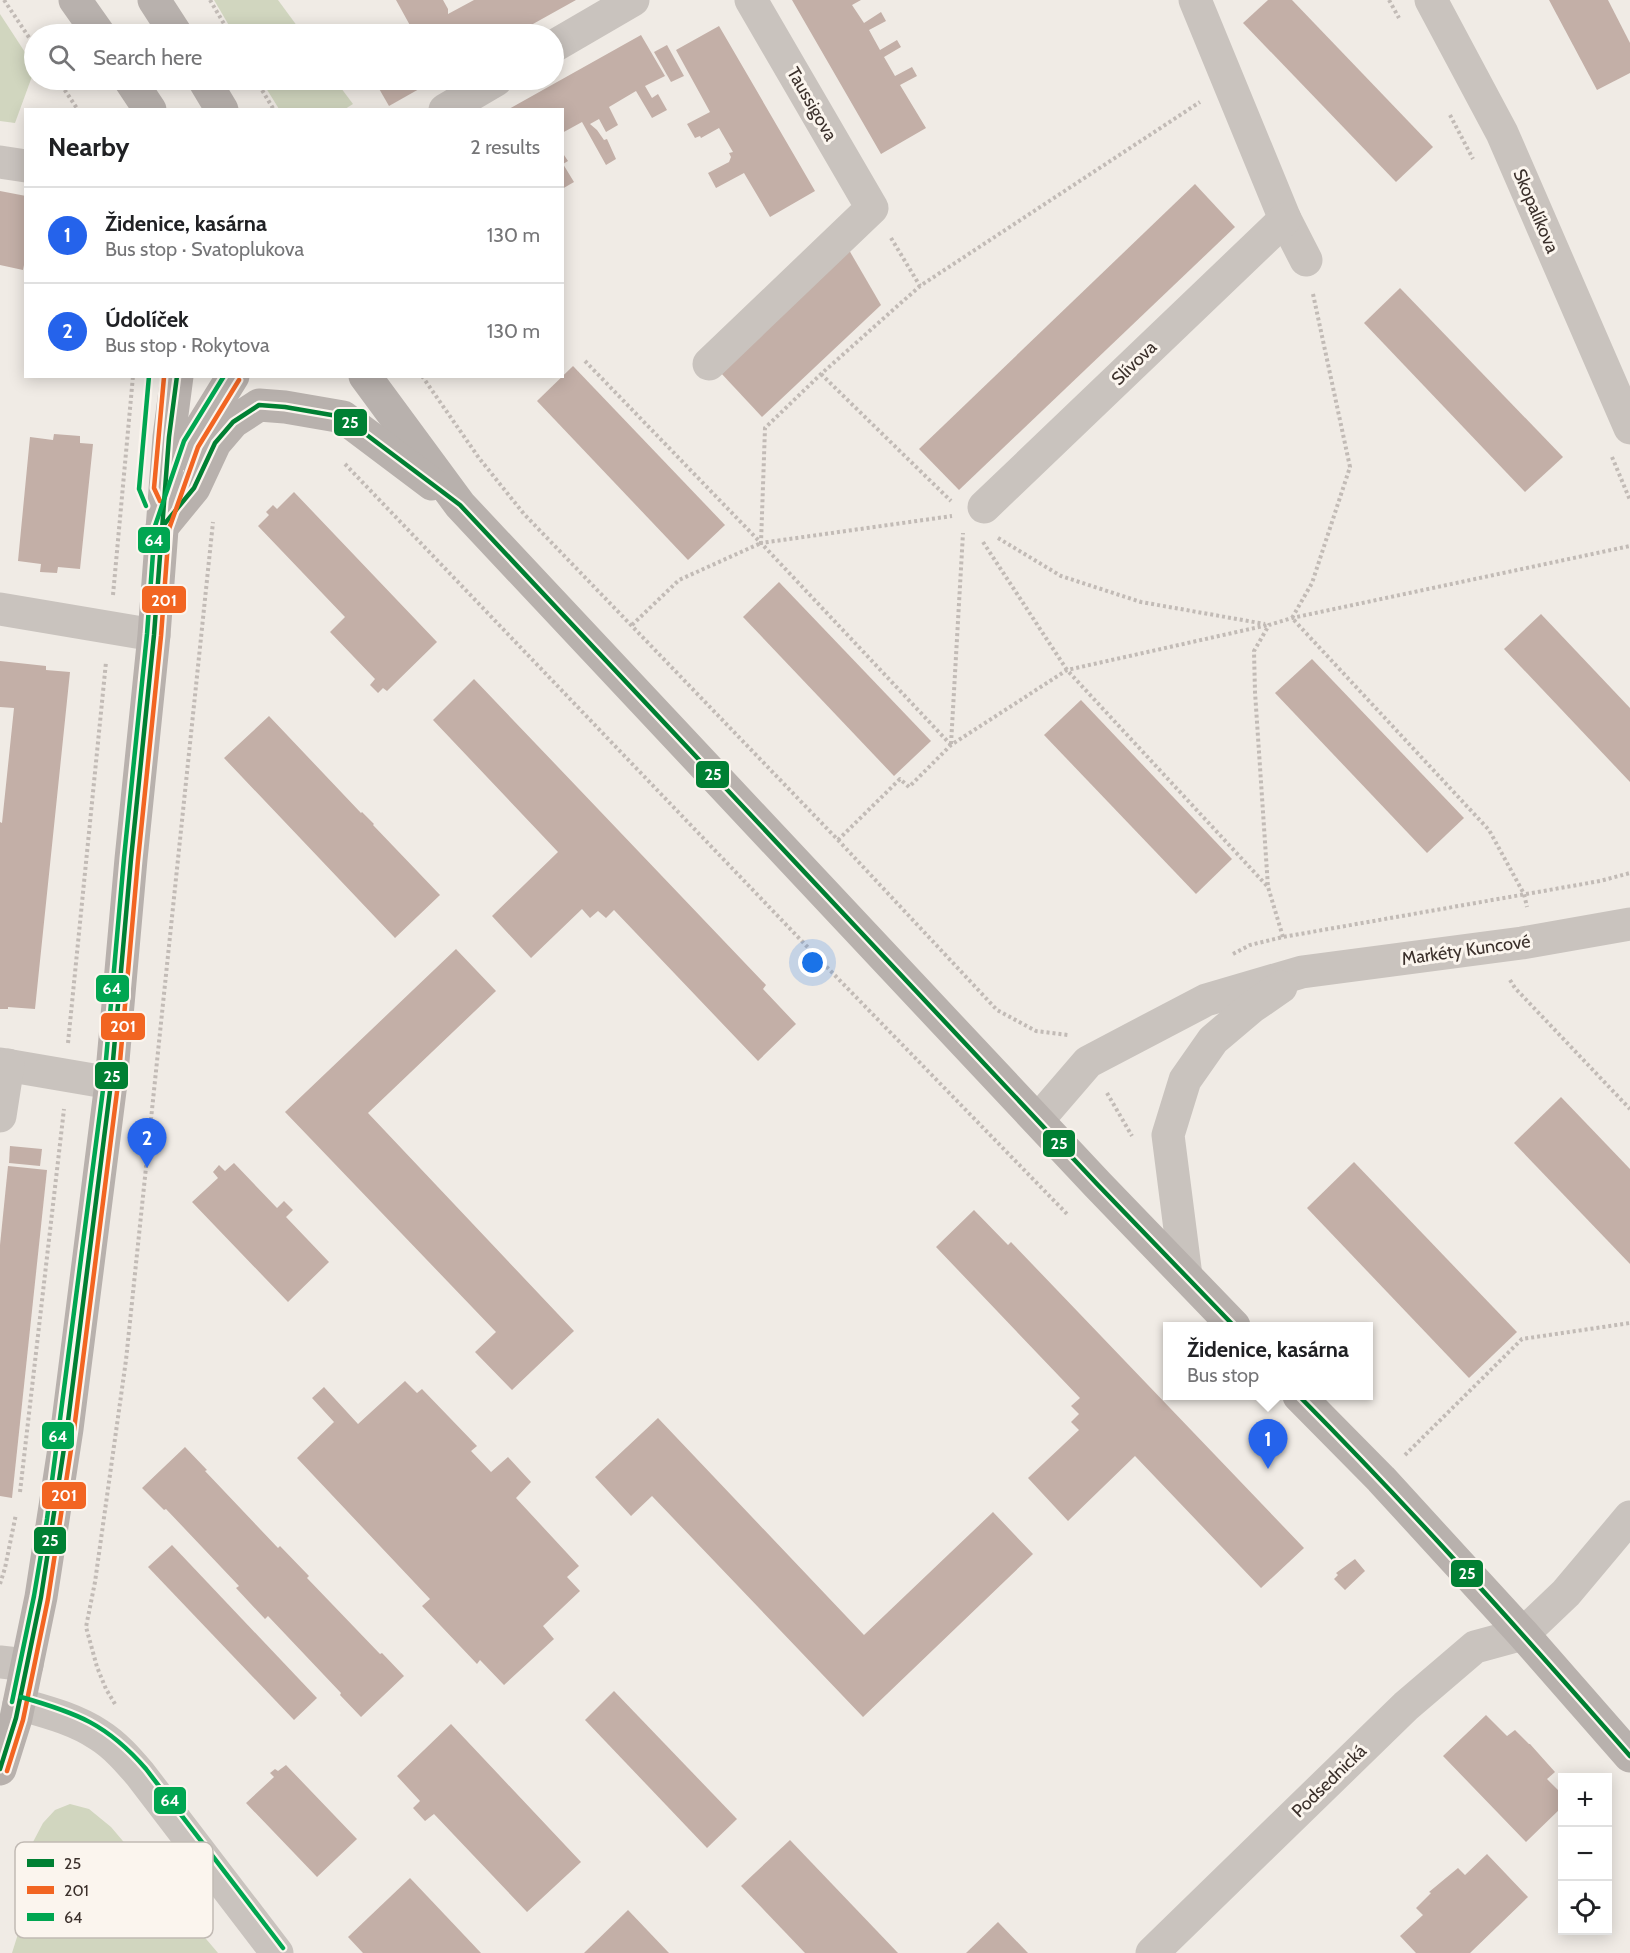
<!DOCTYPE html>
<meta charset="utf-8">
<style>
:root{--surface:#fff;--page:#f6f6f6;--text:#202124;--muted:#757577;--line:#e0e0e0;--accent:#2563eb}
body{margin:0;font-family:Cabin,sans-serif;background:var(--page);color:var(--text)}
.controls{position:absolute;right:18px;bottom:18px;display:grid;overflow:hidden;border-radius:0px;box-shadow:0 3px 15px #0003}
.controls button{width:54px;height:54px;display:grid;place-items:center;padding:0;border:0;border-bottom:2px solid var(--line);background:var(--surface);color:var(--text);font:30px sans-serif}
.you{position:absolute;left:813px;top:963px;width:21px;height:21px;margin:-15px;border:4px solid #fff;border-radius:50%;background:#1a73e8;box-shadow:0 0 0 9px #1a73e833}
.badge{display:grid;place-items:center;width:39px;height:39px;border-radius:50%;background:var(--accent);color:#fff;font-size:20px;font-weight:700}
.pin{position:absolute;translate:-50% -50px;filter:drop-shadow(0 2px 3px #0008)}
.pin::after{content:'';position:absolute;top:32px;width:21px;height:18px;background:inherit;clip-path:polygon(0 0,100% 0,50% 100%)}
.popup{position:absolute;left:1163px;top:1322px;width:210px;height:78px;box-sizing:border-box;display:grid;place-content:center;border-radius:0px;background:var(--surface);filter:drop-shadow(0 2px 4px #0005);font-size:20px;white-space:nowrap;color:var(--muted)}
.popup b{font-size:22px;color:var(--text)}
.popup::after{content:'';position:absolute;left:50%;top:100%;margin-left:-12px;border:12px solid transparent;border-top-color:var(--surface)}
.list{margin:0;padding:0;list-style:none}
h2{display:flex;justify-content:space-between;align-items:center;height:78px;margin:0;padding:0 24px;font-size:26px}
h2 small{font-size:20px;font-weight:400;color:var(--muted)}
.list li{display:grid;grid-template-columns:39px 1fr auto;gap:18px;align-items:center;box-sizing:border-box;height:96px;padding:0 24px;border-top:2px solid var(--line)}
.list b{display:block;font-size:22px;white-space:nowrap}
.list p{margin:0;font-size:20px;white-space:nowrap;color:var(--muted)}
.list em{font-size:20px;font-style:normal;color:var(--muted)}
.icon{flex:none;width:33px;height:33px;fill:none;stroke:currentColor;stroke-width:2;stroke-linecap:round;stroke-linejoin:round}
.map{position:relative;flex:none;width:1630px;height:1953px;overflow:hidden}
.search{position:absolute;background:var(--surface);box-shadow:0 3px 15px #0003;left:24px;top:24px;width:540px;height:66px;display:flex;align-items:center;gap:15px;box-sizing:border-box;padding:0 21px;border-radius:33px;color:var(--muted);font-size:22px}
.panel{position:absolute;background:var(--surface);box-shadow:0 3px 15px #0003;left:24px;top:108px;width:540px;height:270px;border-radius:0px}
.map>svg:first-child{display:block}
.green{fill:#d1d6bf}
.building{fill:#c3afa7}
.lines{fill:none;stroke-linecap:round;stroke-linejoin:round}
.path{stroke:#c2bbb6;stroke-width:4;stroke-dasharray:3 3;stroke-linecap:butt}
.minor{stroke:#c9c3be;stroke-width:33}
.major{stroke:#b8b1ad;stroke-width:33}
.bus-1-casing{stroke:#fbf5ee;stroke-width:9}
.bus-2-casing{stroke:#fbf5ee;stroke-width:9}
.bus-3-casing{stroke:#fbf5ee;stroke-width:9}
.bus-1{stroke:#008033;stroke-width:4.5}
.bus-2{stroke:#f26522;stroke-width:4.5}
.bus-3{stroke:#00a651;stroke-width:4.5}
.labels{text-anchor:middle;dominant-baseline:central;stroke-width:6;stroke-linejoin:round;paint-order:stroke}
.street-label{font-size:18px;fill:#3b302b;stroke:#fbf5ee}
.key{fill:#fbf5ee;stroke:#c1bab4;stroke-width:1.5}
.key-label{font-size:16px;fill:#3b302b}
.line-badge{stroke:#fbf5ee;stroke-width:2}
.badge-label{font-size:16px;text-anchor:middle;font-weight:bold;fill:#fff}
</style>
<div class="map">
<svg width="1630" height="1953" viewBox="0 0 1630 1953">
<rect width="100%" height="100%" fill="#f0ebe5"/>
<!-- green -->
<g class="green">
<polygon points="214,0 278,0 303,34 234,34"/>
<polygon points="0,14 34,66 34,71 15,123 0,121"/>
<polygon points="261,80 335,80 353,104 345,109 279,109"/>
<polygon points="70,1804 89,1809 111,1827 218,1953 12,1953 18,1934 33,1842 43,1823 55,1810"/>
</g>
<!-- building -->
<g class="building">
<polygon points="396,0 443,0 448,9 448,14 474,0 576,0 515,34 402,34 412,29"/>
<polygon points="792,0 861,0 852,5 864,23 881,12 886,21 869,30 880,50 897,40 901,47 884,57 895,76 912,67 917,76 900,85 926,128 881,154"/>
<polygon points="1268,0 1292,0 1433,147 1396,182 1243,23"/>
<polygon points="1549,0 1608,0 1630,43 1630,73 1597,90"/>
<polygon points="719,26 815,191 770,217 744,173 716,188 708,173 729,162 731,157 729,153 733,152 719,128 701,138 700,136 695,138 687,124 710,112 676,50"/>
<polygon points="641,35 665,76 645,86 652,98 658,94 667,110 652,118 636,91 609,107 618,125 606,132 599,119 590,124 597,130 604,140 607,139 616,159 606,165 582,122 562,133 562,110 507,110"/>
<polygon points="667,45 684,76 671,82 654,52"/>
<polygon points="374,80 435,80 389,106"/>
<polygon points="562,152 568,161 563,164 574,182 562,189"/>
<polygon points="1195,184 1235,227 959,490 919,449"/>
<polygon points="0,191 26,196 26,265 24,265 23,270 0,265"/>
<polygon points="849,250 881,305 762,417 720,372"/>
<polygon points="1400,288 1563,457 1525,492 1364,323"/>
<polygon points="573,366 725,525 688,560 537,401"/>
<polygon points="54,434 80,436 80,443 93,444 80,569 58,567 57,573 40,572 41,564 18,561 30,437 53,440"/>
<polygon points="294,492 437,642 387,691 383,688 378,693 370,685 375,679 330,632 345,617 258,526 269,515 266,512 273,505 277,509"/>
<polygon points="779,582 931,741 894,776 743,617"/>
<polygon points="1541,614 1630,708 1630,782 1504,649"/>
<polygon points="1312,659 1464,818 1427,853 1275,693"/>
<polygon points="0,661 46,666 46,670 70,672 35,1009 8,1007 8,1009 0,1009 0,822 2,823 14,708 0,707"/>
<polygon points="474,679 766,985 763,989 796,1024 758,1061 614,910 606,918 598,911 590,918 582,909 531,958 492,916 558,852 433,720"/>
<polygon points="1081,700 1232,859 1196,894 1044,735"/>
<polygon points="269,716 361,813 362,812 374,824 373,825 440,895 395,938 224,758"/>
<polygon points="456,949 496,991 368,1113 574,1331 512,1390 475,1352 496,1332 285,1112"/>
<polygon points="1561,1097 1630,1169 1630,1264 1514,1143"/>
<polygon points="10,1146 42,1149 40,1166 9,1163"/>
<polygon points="1354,1162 1517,1332 1469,1378 1307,1208"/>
<polygon points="234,1163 277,1208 284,1201 293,1210 286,1217 329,1262 288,1302 192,1202 218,1178 213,1172 219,1165 225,1171"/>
<polygon points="8,1166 47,1170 12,1498 0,1496 0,1245"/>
<polygon points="974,1210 1008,1245 1011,1242 1304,1548 1261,1588 1135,1456 1068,1521 1028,1478 1079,1430 1071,1422 1079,1414 1071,1406 1080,1398 936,1247"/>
<polygon points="405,1381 417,1393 422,1389 477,1446 471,1451 491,1472 508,1457 531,1482 516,1498 579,1566 567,1577 580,1591 543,1626 554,1639 504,1685 480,1660 477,1664 422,1606 430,1599 297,1458 334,1422 312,1398 324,1387 358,1424"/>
<polygon points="658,1418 864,1635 993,1512 1033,1554 863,1717 652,1496 631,1516 595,1477"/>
<polygon points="185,1447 207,1470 205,1471 278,1548 280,1546 309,1576 307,1578 380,1654 382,1653 404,1676 361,1717 340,1695 341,1693 268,1616 265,1619 236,1588 239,1586 166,1509 164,1510 142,1488"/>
<polygon points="172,1545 317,1698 294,1720 148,1567"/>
<polygon points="1355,1559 1365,1571 1345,1590 1334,1579 1338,1575 1336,1573"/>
<polygon points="614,1691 737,1819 707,1848 585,1720"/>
<polygon points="1486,1715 1507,1736 1515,1730 1529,1744 1530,1744 1555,1772 1547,1779 1562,1794 1562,1807 1526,1842 1443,1756"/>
<polygon points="451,1724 581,1862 527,1912 434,1814 425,1821 413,1808 420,1801 397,1776"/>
<polygon points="286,1765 357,1839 317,1877 246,1803 274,1777 270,1773 275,1769 278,1771"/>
<polygon points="790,1840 898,1953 805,1953 741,1886"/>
<polygon points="1487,1854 1528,1897 1470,1953 1416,1953 1400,1936 1423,1915 1416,1908 1431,1893 1429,1892 1458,1868 1465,1875"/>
<polygon points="410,1878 481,1953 363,1953 348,1937"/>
<polygon points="628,1910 669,1953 584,1953"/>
<polygon points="998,1922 1028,1953 966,1953"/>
</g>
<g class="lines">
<!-- path -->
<g class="path">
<polyline points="4,0 34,45"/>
<polyline points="210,0 230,34"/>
<polyline points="1389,0 1399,18"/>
<polyline points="58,80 78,110"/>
<polyline points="256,80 274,110"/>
<polyline points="1450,115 1473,159"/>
<polyline points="891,238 920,286"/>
<polyline points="1313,294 1350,467 1312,583 1292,618 1489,830 1524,894 1527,907"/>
<polyline points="585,361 761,543 765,428 821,374 920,286 1200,102"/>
<polyline points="821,374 951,501"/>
<polyline points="422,376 479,458 524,514 838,840 997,1010 1036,1031 1068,1035"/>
<polyline points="1612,457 1630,500"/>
<polyline points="345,464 819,959 1067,1214"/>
<polyline points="998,538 1061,576 1141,602 1265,624"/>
<polyline points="983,542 1067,670 1268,887"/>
<polyline points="113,595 133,376"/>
<polyline points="632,625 679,580 761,543"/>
<polyline points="951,744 963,533"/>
<polyline points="951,745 761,543 952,516"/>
<polyline points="838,840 900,779 909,787 951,745 1067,670 1268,625"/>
<polyline points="1283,937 1268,887 1255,692 1254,651 1269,625 1292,618 1630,546"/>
<polyline points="1233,954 1250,945 1283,937 1600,881 1630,873"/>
<polyline points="1510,980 1515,988 1630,1109"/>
<polyline points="68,1043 106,662"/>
<polyline points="1107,1093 1132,1136"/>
<polyline points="1405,1455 1522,1339 1630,1323"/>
<polyline points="20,1492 64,1109"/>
<polyline points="0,1584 5,1568 16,1514"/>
<polyline points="115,1704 106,1689 97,1667 86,1627 95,1582 126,1360 213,522"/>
</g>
<!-- minor -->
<g class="minor">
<polyline points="1195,0 1285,219 1306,260"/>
<polyline points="1431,0 1502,133 1630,428"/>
<polyline points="554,46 633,0"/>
<polyline points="445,110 496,80"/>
<polyline points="0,162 26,166"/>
<polyline points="709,364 872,208 751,0"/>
<polyline points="984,507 1285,219"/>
<polyline points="0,609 154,635"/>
<polyline points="0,1064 111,1083"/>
<polyline points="0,1116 8,1065"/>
<polyline points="1038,1120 1088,1062 1206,1000 1302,972 1522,943 1630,924"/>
<polyline points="1186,1276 1168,1135 1185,1080 1213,1040 1252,1007 1281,987"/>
<polyline points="0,1662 27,1665"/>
<path d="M19,1704C47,1712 75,1719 99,1735C115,1745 128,1760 140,1774L277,1953"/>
<polyline points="1152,1953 1406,1706 1475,1647 1523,1634 1566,1593 1630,1517"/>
</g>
<!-- major -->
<g class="major">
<polyline points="75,0 99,34"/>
<polyline points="154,0 176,34"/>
<polyline points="130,80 150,110"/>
<polyline points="204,80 222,110"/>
<polyline points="365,376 460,505 1098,1185 1234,1326"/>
<polyline points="187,454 191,444 233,376"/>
<polyline points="162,527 194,488 215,443 233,422 259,405 285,407 343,417 432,484"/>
<polyline points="1299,1396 1381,1479 1523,1634 1630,1756"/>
<polyline points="0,1769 16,1718 41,1597 67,1429 111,1083 131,859 154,635 169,437 177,376"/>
</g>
<!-- bus-1 casing -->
<g class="bus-1-casing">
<g id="bus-1">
<polyline points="162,527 194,488 215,443 233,422 259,405 285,407 343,417 460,505 1098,1185 1234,1326"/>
<path d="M1299,1396C1414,1512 1522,1633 1630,1756"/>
<polyline points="0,1769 16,1718 41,1597 67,1429 111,1083 131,859 154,635 169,437 177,376"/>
</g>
</g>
<!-- bus-2 casing -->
<g class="bus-2-casing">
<g id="bus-2">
<polyline points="160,501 154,488 164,377"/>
<polyline points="7,1771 23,1720 48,1599 74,1430 118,1084 138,860 161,636 169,529 198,447 239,380"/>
</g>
</g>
<!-- bus-3 casing -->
<g class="bus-3-casing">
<g id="bus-3">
<polyline points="146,506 139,489 149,376"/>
<path d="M21,1697C77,1713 107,1724 146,1769L283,1948"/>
<polyline points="12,1702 34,1596 47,1519 104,1082 124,858 147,634 155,526 184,441 224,376"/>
</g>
</g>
<!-- bus-1 -->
<use href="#bus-1" class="bus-1"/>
<!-- bus-2 -->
<use href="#bus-2" class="bus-2"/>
<!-- bus-3 -->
<use href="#bus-3" class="bus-3"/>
</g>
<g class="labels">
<!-- street labels -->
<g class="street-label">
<text transform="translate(812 104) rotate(60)">Taussigova</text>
<text transform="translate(1536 211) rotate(67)">Skopalíkova</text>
<text transform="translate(1134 363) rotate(-44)">Slívova</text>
<text transform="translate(1466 950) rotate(-8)">Markéty Kuncové</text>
<text transform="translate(1329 1781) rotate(-44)">Podsednická</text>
</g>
</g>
<!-- legend -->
<rect x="15" y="1842" width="198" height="96" rx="9" class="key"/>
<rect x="27" y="1859" width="27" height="8" fill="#008033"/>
<rect x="27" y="1886" width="27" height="8" fill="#f26522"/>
<rect x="27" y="1913" width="27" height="8" fill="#00a651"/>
<g class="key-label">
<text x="64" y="1869">25</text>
<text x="64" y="1896">201</text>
<text x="64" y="1923">64</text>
</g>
<g class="line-badge">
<rect x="333" y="408" width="35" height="29" rx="6" fill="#008033"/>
<rect x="137" y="526" width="34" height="28" rx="6" fill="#00a651"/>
<rect x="141" y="585" width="46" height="29" rx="6" fill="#f26522"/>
<rect x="695" y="760" width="35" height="29" rx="6" fill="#008033"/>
<rect x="95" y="974" width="35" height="29" rx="6" fill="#00a651"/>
<rect x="100" y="1012" width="46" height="29" rx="6" fill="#f26522"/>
<rect x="94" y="1061" width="35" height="29" rx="6" fill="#008033"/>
<rect x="1042" y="1129" width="34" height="29" rx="6" fill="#008033"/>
<rect x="41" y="1421" width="34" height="29" rx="6" fill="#00a651"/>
<rect x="41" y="1481" width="46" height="29" rx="6" fill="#f26522"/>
<rect x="33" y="1526" width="34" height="29" rx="6" fill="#008033"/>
<rect x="1450" y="1559" width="34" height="29" rx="6" fill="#008033"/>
<rect x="153" y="1786" width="34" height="29" rx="6" fill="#00a651"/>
</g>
<g class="badge-label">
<text x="350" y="428">25</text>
<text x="154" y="546">64</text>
<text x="164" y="606">201</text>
<text x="713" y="780">25</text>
<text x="112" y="994">64</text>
<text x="123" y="1032">201</text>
<text x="112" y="1082">25</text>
<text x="1059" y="1149">25</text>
<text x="58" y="1442">64</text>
<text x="64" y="1501">201</text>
<text x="50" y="1546">25</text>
<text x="1467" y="1579">25</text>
<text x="170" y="1806">64</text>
</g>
</svg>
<div class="controls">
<button>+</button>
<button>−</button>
<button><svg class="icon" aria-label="locate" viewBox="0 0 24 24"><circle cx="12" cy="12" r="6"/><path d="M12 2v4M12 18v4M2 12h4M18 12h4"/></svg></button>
</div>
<div class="you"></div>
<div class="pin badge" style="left:1268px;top:1469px">1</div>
<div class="popup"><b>Židenice, kasárna</b>Bus stop</div>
<div class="pin badge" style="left:147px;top:1168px">2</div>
<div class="search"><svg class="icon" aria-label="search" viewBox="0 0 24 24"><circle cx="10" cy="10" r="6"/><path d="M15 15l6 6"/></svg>Search here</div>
<section class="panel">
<h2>Nearby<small>2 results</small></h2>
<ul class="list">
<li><span class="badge">1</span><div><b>Židenice, kasárna</b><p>Bus stop · Svatoplukova</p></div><em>130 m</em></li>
<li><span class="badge">2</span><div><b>Údolíček</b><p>Bus stop · Rokytova</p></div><em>130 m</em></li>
</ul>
</section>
</div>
